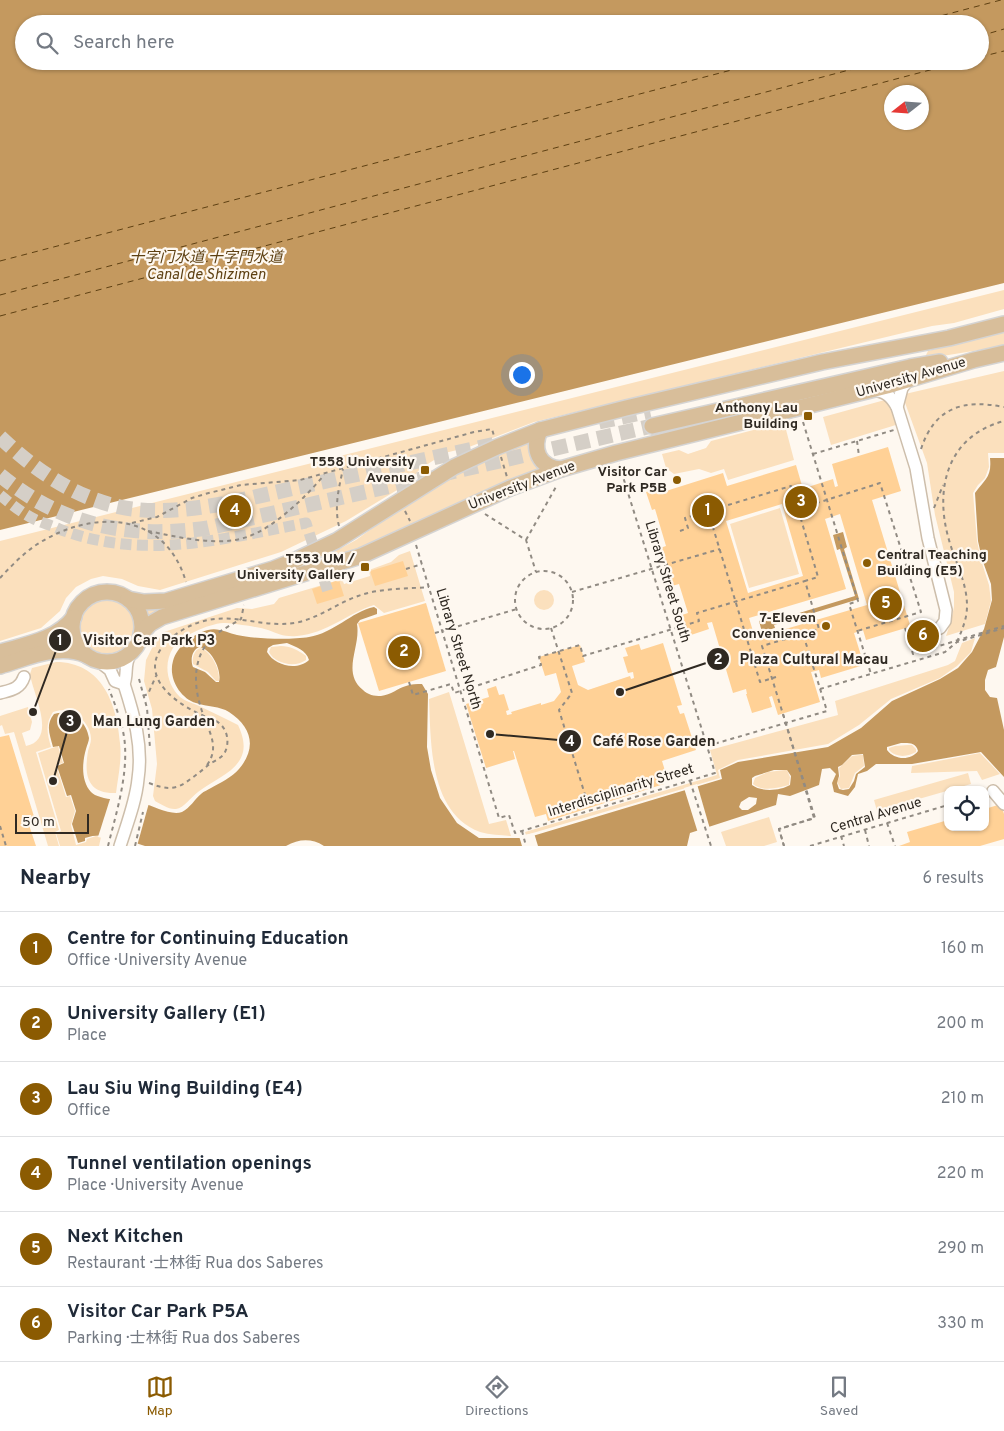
<!DOCTYPE html>
<meta charset="utf-8">
<style>
:root{--surface:#fff;--page:#f2f2f3;--text:#1f2937;--muted:#747a83;--line:#e0e1e3;--accent:#8b5b02}
body{margin:0;font-family:Overpass,"Noto Sans SC",sans-serif;background:var(--page);color:var(--text)}
.controls{position:absolute;right:15px;bottom:15px;display:grid;overflow:hidden;border-radius:10px;box-shadow:0 1px 4px #0004}
.controls button{width:45px;height:45px;display:grid;place-items:center;padding:0;border:0;border-bottom:1px solid var(--line);background:var(--surface);color:var(--text);font:25px sans-serif}
.compass{position:absolute;left:884px;top:85px;width:45px;height:45px;border-radius:50%;background:var(--surface);box-shadow:0 1px 4px #0004;rotate:253deg}
.scale{position:absolute;left:15px;bottom:12px;width:74px;box-sizing:border-box;padding-left:5px;border:2px solid #2f2922;border-top:0;font-size:14px;line-height:18px;white-space:nowrap;color:#2f2922;-webkit-text-stroke:4px #fef8f0;paint-order:stroke}
.you{position:absolute;left:521px;top:374px;width:18px;height:18px;margin:-12px;border:4px solid #fff;border-radius:50%;background:#1a73e8;box-shadow:0 0 0 8px #1a73e833}
.badge{display:grid;place-items:center;width:32px;height:32px;border-radius:50%;background:var(--accent);color:#fff;font-size:16px;font-weight:700}
.pin{position:absolute;translate:-50% -50%;border:2px solid #fff;box-shadow:0 1px 5px #0006}
.list{margin:0;padding:0;list-style:none}
h2{display:flex;justify-content:space-between;align-items:center;height:65px;margin:0;padding:0 20px;font-size:21px}
h2 small{font-size:16px;font-weight:400;color:var(--muted)}
.list li{display:grid;grid-template-columns:32px 1fr auto;gap:15px;align-items:center;box-sizing:border-box;height:75px;padding:0 20px;border-top:1px solid var(--line)}
.list b{display:block;font-size:19px;white-space:nowrap}
.list p{margin:0;font-size:16px;white-space:nowrap;color:var(--muted)}
.list em{font-size:16px;font-style:normal;color:var(--muted)}
.icon{flex:none;width:28px;height:28px;fill:none;stroke:currentColor;stroke-width:2;stroke-linecap:round;stroke-linejoin:round}
.map{position:relative;flex:none;width:1004px;height:846px;overflow:hidden}
.search{position:absolute;background:var(--surface);box-shadow:0 1px 4px #0004;left:15px;right:15px;top:15px;height:55px;display:flex;align-items:center;gap:12px;box-sizing:border-box;padding:0 18px;border-radius:28px;color:var(--muted);font-size:19px}
.sheet{height:515px;background:var(--surface)}
nav{display:flex;justify-content:space-around;align-items:center;box-sizing:border-box;height:70px;border-top:1px solid var(--line);background:var(--surface);font-size:14px;color:var(--muted)}
nav a{display:grid;justify-items:center;gap:2px}
nav .on{color:var(--accent)}
.map>svg:first-child{display:block}
.green{fill:#fbe0bd}
.water{fill:#c4995f;fill-rule:evenodd}
.pier{fill:#fef8f0}
.lines{fill:none;stroke-linecap:round;stroke-linejoin:round}
.ferry{stroke:#5e4012;stroke-width:1;stroke-dasharray:6 5;stroke-linecap:butt}
.building{fill:#ffd196;fill-rule:evenodd}
.minor-tunnel{stroke:#d5cfc7;stroke-width:11;stroke-dasharray:11 5.5;stroke-linecap:butt}
.major-tunnel{stroke:#d5cfc7;stroke-width:15;stroke-dasharray:15 8;stroke-linecap:butt}
.minor-casing{stroke:#cdbeab;stroke-width:14}
.major-casing{stroke:#d5d4d3;stroke-width:18}
.path{stroke:#918b83;stroke-width:2;stroke-dasharray:4 4;stroke-linecap:butt}
.minor{stroke:#fff;stroke-width:11}
.major{stroke:#d8be9a;stroke-width:15}
.path-bridge{stroke:#918b83;stroke-width:2;stroke-dasharray:4 4;stroke-linecap:butt}
.poi-dot{fill:#8b5b02;stroke:#fef8f0;stroke-width:2}
.labels{text-anchor:middle;dominant-baseline:central;stroke-width:4.5;stroke-linejoin:round;paint-order:stroke}
.street-label{font-size:14px;fill:#2f2922;stroke:#fef8f0}
.poi-label{font-size:14px;font-weight:bold;fill:#2f2922;stroke:#fef8f0;text-anchor:end}
.water-label{font-size:15px;font-style:italic;fill:#5e4012;stroke:#fef8f0}
.leader{fill:none;stroke:#2f2922;stroke-width:2}
.callout-dot{fill:#2f2922;stroke:#fef8f0;stroke-width:2}
.mark-label{font-size:15px;text-anchor:middle;font-weight:bold;fill:#fff}
.callout-label{font-size:15px;text-anchor:middle;font-weight:bold;fill:#2f2922;stroke:#fef8f0;stroke-width:4.5;stroke-linejoin:round;paint-order:stroke}
</style>
<div class="map">
<svg width="1004" height="846" viewBox="0 0 1004 846">
<rect width="100%" height="100%" fill="#fef8f0"/>
<!-- green -->
<g class="green">
<polygon points="1004,290 1004,309 954,323 932,326 534,422 469,447 445,453 420,469 407,484 346,521 281,552 160,590 138,586 122,579 103,576 91,579 76,587 66,598 60,611 41,628 0,641 0,541"/>
<polygon points="1004,332 1004,346 930,358 926,355 928,351"/>
<polygon points="1004,371 1004,453 988,453 989,467 985,478 978,485 973,493 977,541 981,560 989,585 991,601 985,624 946,636 951,621 954,607 954,592 935,515 927,463 904,400 905,394"/>
<polygon points="892,398 899,424 831,445 823,417"/>
<polygon points="784,422 794,460 728,480 724,469 711,473 699,469 674,474 666,468 662,454 679,450 688,454 706,448 711,441"/>
<polygon points="530,440 531,457 544,470 355,552 144,620 142,612 319,560 356,540 438,481"/>
<polygon points="780,508 799,574 749,588 730,524"/>
<path d="M410,551L425,601L384,613L374,605C346,614 328,633 297,636C284,637 279,634 268,630C259,627 232,623 223,623C208,624 181,636 173,648C163,664 167,685 180,697C185,701 192,703 197,705C211,712 225,718 238,725C257,765 224,773 198,792C191,797 184,808 176,809C169,810 161,804 155,801L153,796L157,764L152,709L144,681L146,660L153,646L164,632L237,608L252,609L274,604L279,598L342,579L344,584L370,576L369,570L391,562L399,555Z"/>
<circle cx="544" cy="600" r="10"/>
<circle cx="107" cy="627" r="30"/>
<polygon points="975,638 971,652 957,666 940,678 891,699 859,725 828,744 738,760 718,770 720,778 526,835 525,832 717,775 710,750 838,715 835,701 948,665 955,661 962,643"/>
<path d="M281,646C290,646 298,650 306,656V660C295,668 275,664 269,652L271,647Z"/>
<path d="M201,648C212,653 220,669 219,681H216L208,672L193,664C192,658 194,649 201,648Z"/>
<path d="M56,662C102,662 117,704 120,743C122,760 118,777 116,793C87,794 84,775 88,751C89,747 91,743 91,739C91,729 84,719 75,714C66,710 62,709 53,712C45,724 47,733 51,747L36,752L59,830L55,832L59,846H48L14,732L5,734L2,725L0,726V716L28,707L32,722L30,730L22,733L26,746C58,739 33,695 30,674L32,668Z"/>
<path d="M449,692L489,824L506,820L511,836C501,835 490,835 480,832C429,813 431,743 429,699Z"/>
<path d="M908,745H912L916,749V752C908,757 896,758 889,750V748L895,746Z"/>
<polygon points="58,746 63,763 56,765 66,797 70,796 75,811 71,825 76,845 86,842 87,839 96,836 101,837 99,846 60,846 56,833 61,831 38,753"/>
<polygon points="980,753 1000,774 982,780 977,771 911,773 912,766"/>
<polygon points="860,755 863,755 864,766 855,773 849,788 841,789 837,782 840,776 839,768 852,756"/>
<path d="M785,770H787L790,777L789,785C778,788 762,792 753,784L755,778L768,772Z"/>
<polygon points="968,773 971,784 877,811 874,800"/>
<polygon points="769,817 777,842 764,846 726,846 721,832"/>
</g>
<!-- water -->
<g class="water">
<path d="M0,0H1004V283L0,530ZM24,24H980V61H24ZM922,92V122H892V92Z"/>
<path d="M990,458H1004V637L996,667L988,670L985,680V690L990,697L997,698L1004,730V777L981,752L912,764H876L867,771L858,774L855,787L848,796L834,792L832,783L836,774L830,768L822,769L819,785L790,796L778,794L776,805L690,833L687,846H324C311,838 299,839 286,846H145C126,840 104,831 85,838V841L78,843L72,824L76,811L71,795L67,796L57,766L64,763L59,746L53,747C50,735 45,725 54,714C71,709 86,720 89,738C89,741 87,745 86,749C82,763 81,781 91,792C99,801 130,800 142,803C154,806 171,816 182,812C190,808 195,799 201,794C204,791 208,790 211,788C220,783 232,777 239,769C257,748 252,727 229,712C220,706 207,707 196,703C180,698 168,678 173,661C177,646 193,634 208,630C218,627 228,633 237,635C255,639 291,640 309,637C334,633 351,612 374,607L377,609V614L360,620L357,624C361,647 341,672 363,690C368,695 374,696 381,696C391,695 398,688 406,686C411,684 417,684 422,684L428,694L427,747L431,770L440,798L457,823L479,838H526L722,779L720,770L738,762L828,747L861,728L892,701L940,679L958,668L972,652L984,629L992,600L991,584L982,559L978,541L975,493C985,479 992,477 990,458ZM287,643C296,647 306,650 309,660C297,671 275,666 267,652L268,648L273,645ZM200,647C212,650 222,670 219,682H216L205,672L193,667C190,660 192,649 200,647ZM901,743C908,743 916,742 918,751C911,761 894,760 887,750V747ZM863,754L865,767L856,774L854,781L849,789L843,790L839,789L837,783L839,776L838,767L842,765L852,755ZM774,770H787L791,776L790,785C780,791 761,792 752,785V778L755,776ZM749,797L757,798L756,804L748,810H742L739,807L741,802Z"/>
<polygon points="843,532 847,547 844,549 859,599 774,625 775,628 762,632 759,621 771,617 773,621 855,596 840,549 837,550 833,535"/>
</g>
<!-- pier -->
<g class="pier">
<polygon points="697,784 710,829 698,833 684,788"/>
<polygon points="111,796 149,803 137,846 98,837"/>
<polygon points="534,833 538,846 522,846 519,836"/>
</g>
<g class="lines">
<!-- ferry -->
<g class="ferry">
<polyline points="910,24 1001,0"/>
<polyline points="980,36 1004,29"/>
<polyline points="980,57 1004,51"/>
<polyline points="0,261 766,61"/>
<polyline points="0,295 883,61"/>
<polyline points="0,316 964,61"/>
</g>
</g>
<!-- building -->
<g class="building">
<path d="M888,447L901,491L872,500L910,625L909,627L866,640L863,630L854,633L864,665L821,678L819,670L811,672L820,702L778,715L772,696L769,697L772,707L752,713L746,694H747L746,689L733,693L712,622L707,623L709,629L688,636L682,615L688,613L679,584L672,586L660,548L666,546L655,509L652,510L646,492L665,486L666,491L723,473L727,486L796,465L805,496L810,495L808,487L833,479L835,487L838,486L832,464ZM782,504L803,576L748,593L726,521ZM840,514L867,605L755,638L749,618L846,589L825,519Z"/>
<polygon points="241,504 244,516 228,519 226,506"/>
<polygon points="403,561 408,576 375,586 370,571"/>
<polygon points="339,580 344,596 317,604 312,589"/>
<polygon points="426,603 446,671 379,691 358,623"/>
<polygon points="663,643 682,705 677,706 680,714 684,713 696,750 662,761 667,777 662,778 664,784 548,821 546,814 535,817 514,751 513,751 515,759 486,768 466,704 489,697 487,689 496,686 499,695 504,694 509,710 506,711 507,715 512,714 511,712 541,703 541,705 554,701 561,692 556,673 545,676 539,657 580,645 585,662 572,666 578,685 588,690 630,676 631,679 634,678 633,672 628,673 623,657 628,656 625,648 639,644 641,650"/>
<polygon points="9,735 36,823 29,825 36,846 0,846 0,737"/>
<polygon points="1001,804 1004,814 1004,839 980,846 899,846 910,842 907,832 948,820 948,827 985,827 985,809"/>
</g>
<g class="lines">
<!-- minor-tunnel -->
<path class="minor-tunnel" d="M0,495C11,504 22,513 34,519C42,523 51,525 59,529C143,561 222,539 306,523L328,592"/>
<!-- major-tunnel -->
<g class="major-tunnel">
<polyline points="599,422 650,411"/>
<path d="M0,437C34,469 73,497 120,507C178,519 247,498 304,486C368,472 432,458 496,444"/>
<path d="M0,475C62,526 129,539 208,528L652,426"/>
</g>
<!-- minor casing -->
<g class="minor-casing">
<g id="minor">
<path d="M872,390C885,391 891,396 897,407L916,468L928,538L946,610L945,621L940,628L923,636"/>
<polyline points="897,407 902,388 909,379"/>
<polyline points="101,663 110,670 115,681 124,684"/>
<path d="M0,693C11,690 20,689 24,677"/>
<polyline points="993,791 1004,804"/>
<path d="M120,846C127,824 136,801 138,779C143,746 134,715 124,684C128,674 124,664 130,655"/>
</g>
</g>
<!-- major casing -->
<g class="major-casing">
<g id="major">
<polyline points="652,426 910,367 940,362"/>
<path d="M540,430C532,449 538,467 561,469"/>
<circle cx="107" cy="627" r="35"/>
<polyline points="128,599 144,602 166,601 273,569 298,559 336,541 454,467 497,447 540,430 626,408 822,362 949,338 1004,324"/>
<polyline points="141,634 150,624 162,617 361,556 510,488 561,469 616,453 887,386 974,360 1004,353"/>
<path d="M0,652C27,644 56,640 74,617"/>
<path d="M0,666C28,658 58,643 86,655"/>
</g>
</g>
<!-- path -->
<g class="path">
<polyline points="803,422 858,601 849,604 871,674"/>
<polyline points="857,441 859,456"/>
<path d="M921,449C935,407 963,399 1004,407"/>
<polyline points="813,454 894,430"/>
<polyline points="501,457 507,477"/>
<polyline points="619,464 707,746"/>
<polyline points="934,508 943,485"/>
<polyline points="405,511 410,521"/>
<polyline points="708,511 760,682 776,677"/>
<polyline points="485,514 526,540 536,572"/>
<polyline points="132,523 157,517 192,498 205,494 241,485 300,480 474,432 492,429 494,436"/>
<path d="M339,526C334,507 339,487 343,469"/>
<path d="M148,531C178,537 218,547 247,537C274,528 307,496 324,475"/>
<polyline points="680,531 688,528 685,518 791,486 798,509"/>
<polyline points="526,540 557,485"/>
<polyline points="416,545 499,818 509,815 515,833 715,773 707,746 827,711 803,634"/>
<polyline points="406,569 422,564"/>
<circle cx="544" cy="600" r="29"/>
<path d="M0,578C11,566 23,554 36,545C91,509 165,510 186,582"/>
<polyline points="572,592 720,549"/>
<polyline points="551,628 572,693 559,710 586,798 605,792 609,805"/>
<polyline points="435,633 517,609"/>
<path d="M957,642C962,630 967,619 967,606C967,582 955,562 949,540C934,489 947,436 1004,421"/>
<polyline points="139,679 147,708 150,748"/>
<polyline points="409,682 413,695 451,684 454,693 541,665 539,657 580,645 583,656 699,621 697,613 805,581"/>
<polyline points="820,689 945,652 957,642 1004,628"/>
<polyline points="143,696 148,694 156,676"/>
<path d="M207,765C220,747 209,732 203,714C193,687 191,656 215,635C223,629 233,624 241,619L244,605"/>
<polyline points="690,781 711,846"/>
<path d="M149,783C162,788 172,791 185,783C192,778 199,773 206,767C211,762 219,760 224,754C230,744 228,730 219,723C214,719 208,718 202,715C179,705 143,681 159,652C165,641 174,635 184,629C227,605 258,631 299,622C320,617 338,603 358,596C379,588 406,589 429,587"/>
<polyline points="887,823 895,846"/>
<polyline points="0,826 6,846"/>
<polyline points="865,830 869,846"/>
<polyline points="522,831 526,846"/>
<polyline points="841,836 844,846"/>
<path d="M108,846C116,814 127,779 125,746C124,727 116,707 109,689"/>
<polyline points="135,846 143,812"/>
<polyline points="784,846 779,829 815,818 762,646 819,629 805,581 818,577 798,509 880,483 921,612 857,631"/>
<polyline points="810,846 948,805"/>
</g>
<!-- minor -->
<use href="#minor" class="minor"/>
<!-- major -->
<use href="#major" class="major"/>
<!-- path-bridge -->
<g class="path-bridge">
<polyline points="905,628 913,654 1004,626"/>
<polyline points="783,714 814,818 779,829 784,846"/>
</g>
</g>
<!-- markers -->
<g class="poi-dot">
<rect x="803" y="411" width="10" height="10" rx="2.5"/>
<rect x="420" y="465" width="10" height="10" rx="2.5"/>
<circle cx="677" cy="480" r="5"/>
<circle cx="867" cy="563" r="5"/>
<rect x="360" y="562" width="10" height="10" rx="2.5"/>
<circle cx="826" cy="626" r="5"/>
</g>
<g class="labels">
<!-- street labels -->
<g class="street-label">
<text transform="translate(911 378) rotate(-16)">University Avenue</text>
<text transform="translate(522 486) rotate(-21)">University Avenue</text>
<text transform="translate(667 582) rotate(73)">Library Street South</text>
<text transform="translate(458 649) rotate(73)">Library Street North</text>
<text transform="translate(621 791) rotate(-17)">Interdisciplinarity Street</text>
<text transform="translate(876 816) rotate(-17)">Central Avenue</text>
</g>
<!-- poi labels -->
<g class="poi-label">
<text x="798" y="408">Anthony Lau<tspan x="798" dy="16">Building</tspan></text>
<text x="415" y="462">T558 University<tspan x="415" dy="16">Avenue</tspan></text>
<text x="667" y="472">Visitor Car<tspan x="667" dy="16">Park P5B</tspan></text>
<text x="877" y="555" text-anchor="start">Central Teaching<tspan x="877" dy="16">Building (E5)</tspan></text>
<text x="355" y="559">T553 UM /<tspan x="355" dy="16">University Gallery</tspan></text>
<text x="816" y="618">7-Eleven<tspan x="816" dy="16">Convenience</tspan></text>
</g>
<!-- water labels -->
<g class="water-label">
<text x="206" y="258">十字门水道 十字門水道<tspan x="206" dy="17">Canal de Shizimen</tspan></text>
</g>
</g>
<!-- callouts -->
<path class="leader" d="M33 712L60 640M620 692L718 659M53 781L70 721M490 734L570 741"/>
<g class="callout-dot">
<circle cx="33" cy="712" r="5"/>
<circle cx="620" cy="692" r="5"/>
<circle cx="53" cy="781" r="5"/>
<circle cx="490" cy="734" r="5"/>
<circle cx="60" cy="640" r="12"/>
<circle cx="718" cy="659" r="12"/>
<circle cx="70" cy="721" r="12"/>
<circle cx="570" cy="741" r="12"/>
</g>
<g class="mark-label">
<text x="60" y="645">1</text>
<text x="718" y="664">2</text>
<text x="70" y="726">3</text>
<text x="570" y="746">4</text>
</g>
<g class="callout-label">
<text x="149" y="645">Visitor Car Park P3</text>
<text x="814" y="664">Plaza Cultural Macau</text>
<text x="154" y="726">Man Lung Garden</text>
<text x="654" y="746">Café Rose Garden</text>
</g>
</svg>
<div class="controls">
<button><svg class="icon" aria-label="locate" viewBox="0 0 24 24"><circle cx="12" cy="12" r="6"/><path d="M12 2v4M12 18v4M2 12h4M18 12h4"/></svg></button>
</div>
<svg class="compass" viewBox="-18 -18 36 36"><path d="M0-13l5 13h-10z" fill="#e53935"/><path d="M0 13l5-13h-10z" fill="#747a83"/></svg>
<div class="scale">50 m</div>
<div class="you"></div>
<div class="pin badge" style="left:708px;top:511px">1</div>
<div class="pin badge" style="left:404px;top:652px">2</div>
<div class="pin badge" style="left:801px;top:502px">3</div>
<div class="pin badge" style="left:235px;top:511px">4</div>
<div class="pin badge" style="left:886px;top:604px">5</div>
<div class="pin badge" style="left:923px;top:636px">6</div>
<div class="search"><svg class="icon" aria-label="search" viewBox="0 0 24 24"><circle cx="10" cy="10" r="6"/><path d="M15 15l6 6"/></svg>Search here</div>
</div>
<section class="sheet">
<h2>Nearby<small>6 results</small></h2>
<ul class="list">
<li><span class="badge">1</span><div><b>Centre for Continuing Education</b><p>Office · University Avenue</p></div><em>160 m</em></li>
<li><span class="badge">2</span><div><b>University Gallery (E1)</b><p>Place</p></div><em>200 m</em></li>
<li><span class="badge">3</span><div><b>Lau Siu Wing Building (E4)</b><p>Office</p></div><em>210 m</em></li>
<li><span class="badge">4</span><div><b>Tunnel ventilation openings</b><p>Place · University Avenue</p></div><em>220 m</em></li>
<li><span class="badge">5</span><div><b>Next Kitchen</b><p>Restaurant · 士林街 Rua dos Saberes</p></div><em>290 m</em></li>
<li><span class="badge">6</span><div><b>Visitor Car Park P5A</b><p>Parking · 士林街 Rua dos Saberes</p></div><em>330 m</em></li>
</ul>
</section>
<nav>
<a class="on"><svg class="icon" aria-label="map" viewBox="0 0 24 24"><path d="M3 6l6-2 6 2 6-2v14l-6 2-6-2-6 2zM9 4v14M15 6v14"/></svg>Map</a>
<a><svg class="icon" aria-label="directions" viewBox="0 0 24 24"><path d="M12 3l9 9-9 9-9-9zM9 14v-3h6M13 9l2 2-2 2"/></svg>Directions</a>
<a><svg class="icon" aria-label="saved" viewBox="0 0 24 24"><path d="M7 4h10v16l-5-4-5 4z"/></svg>Saved</a>
</nav>
